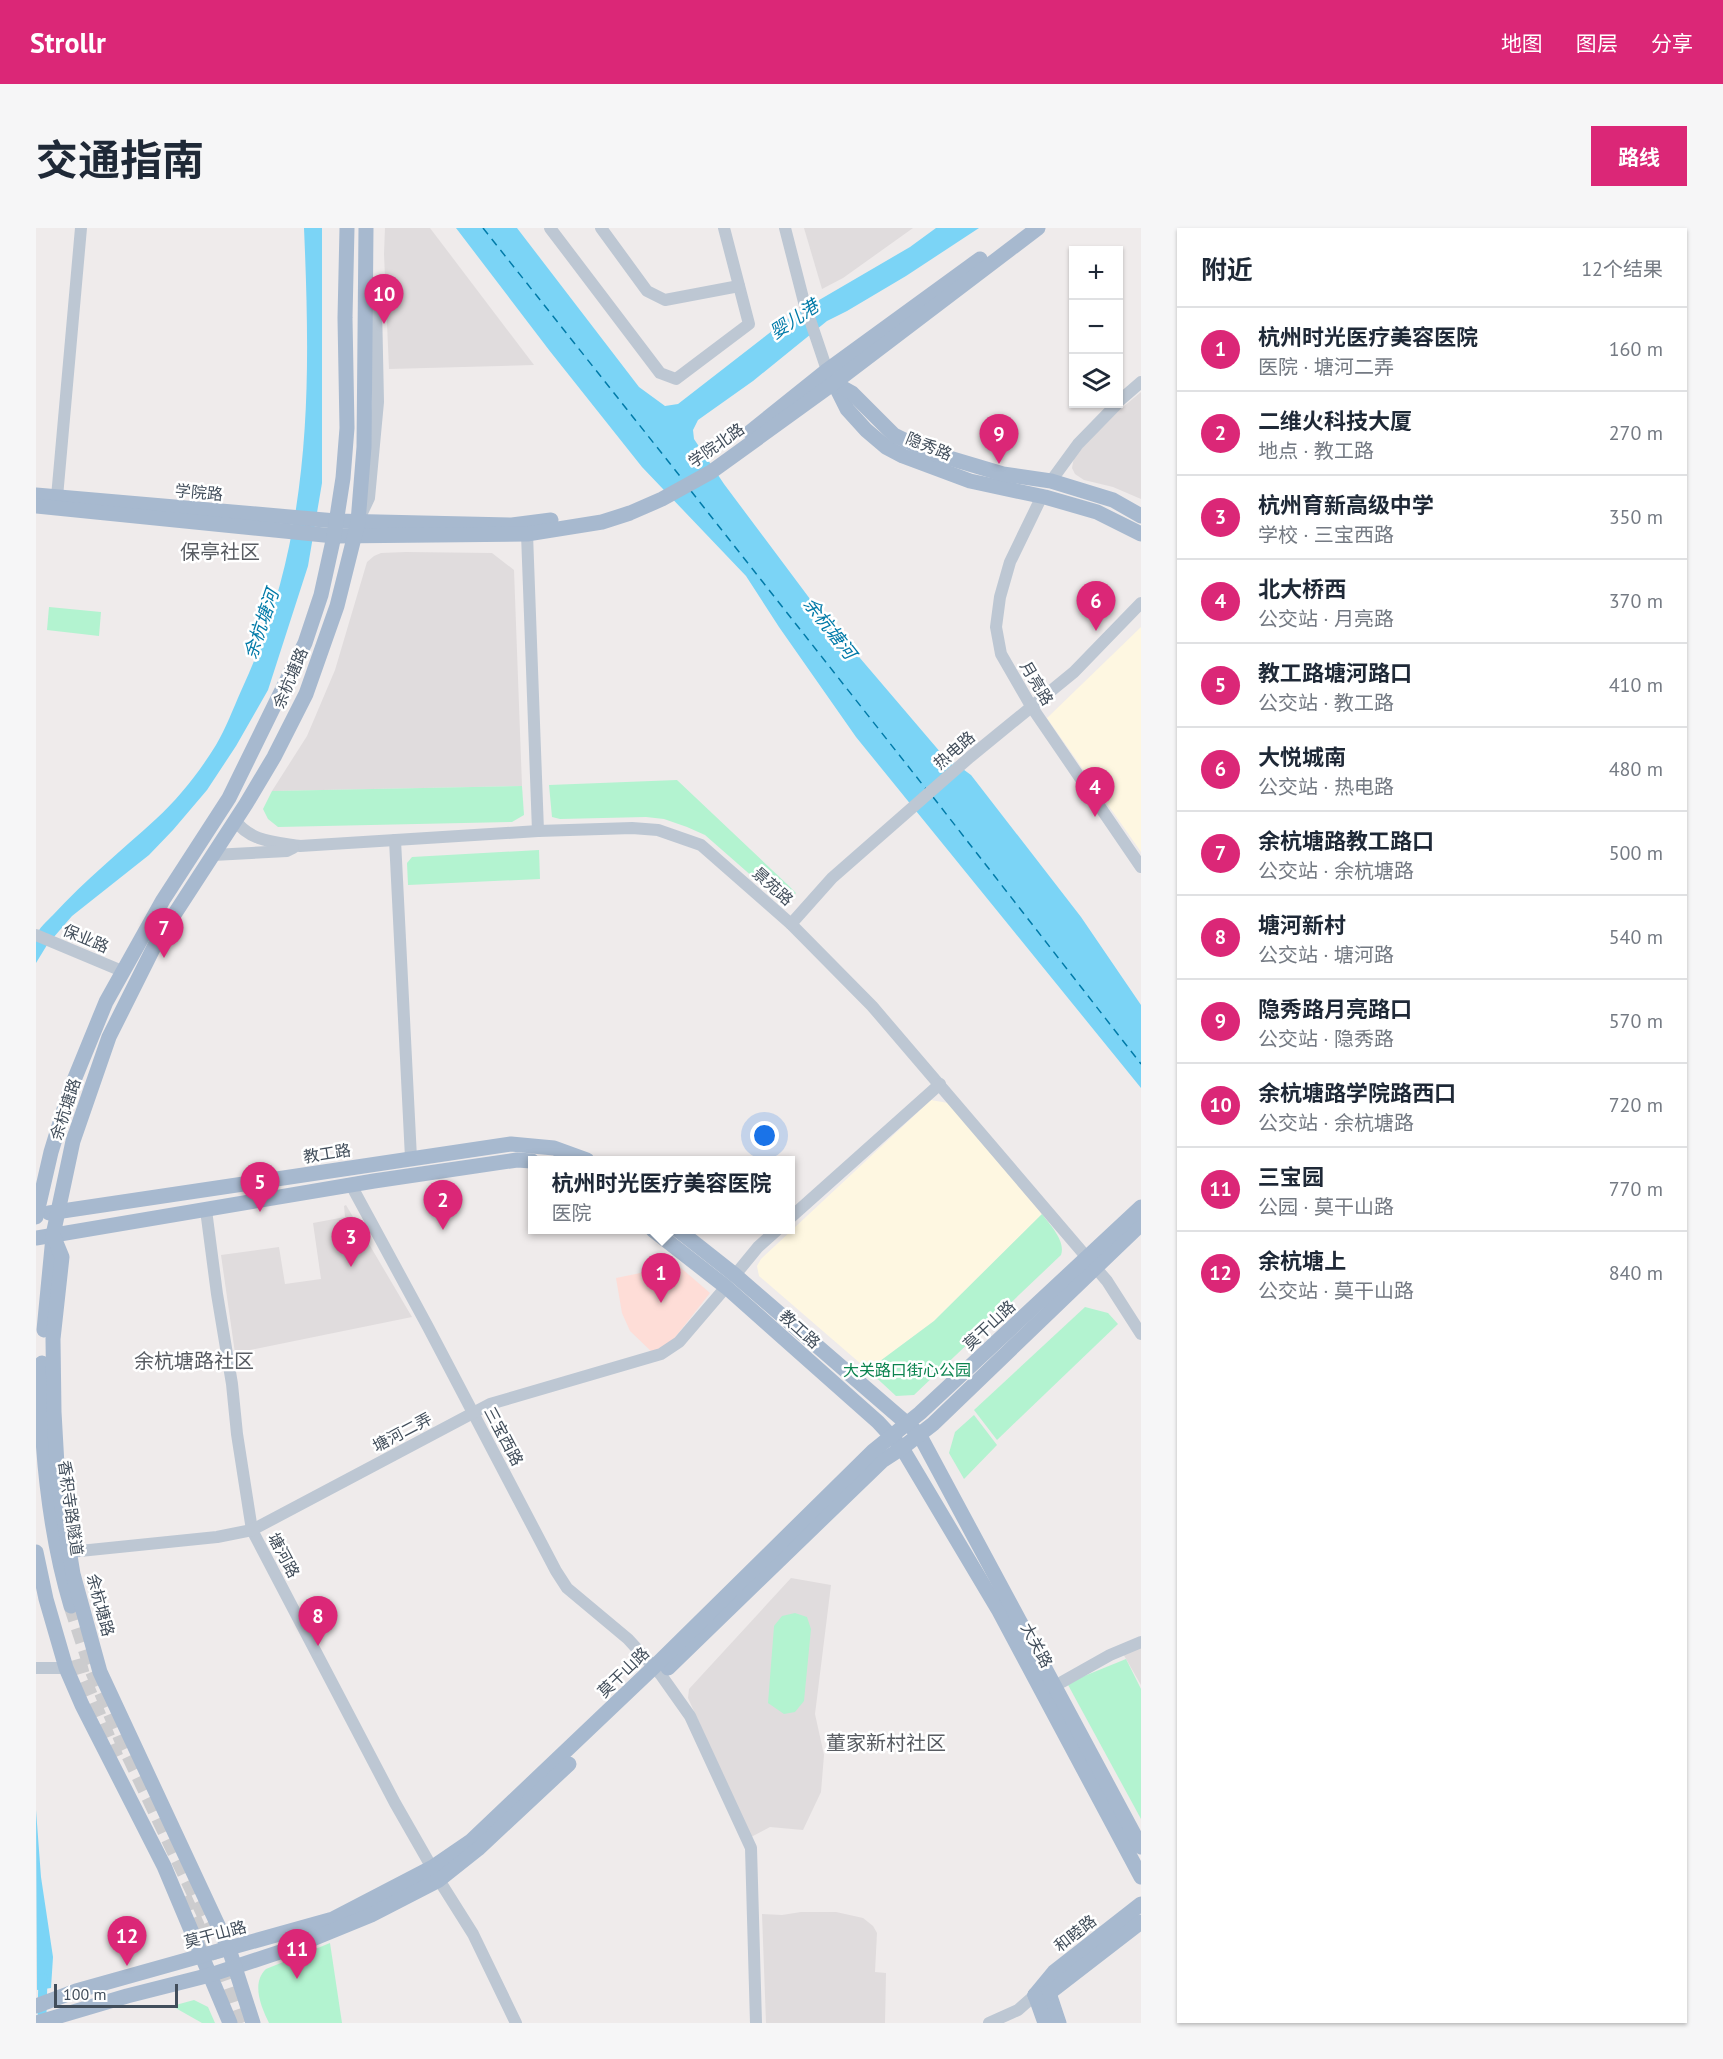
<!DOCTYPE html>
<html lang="zh">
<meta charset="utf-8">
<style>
:root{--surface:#fff;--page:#f6f6f7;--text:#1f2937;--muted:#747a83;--line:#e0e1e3;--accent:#db2777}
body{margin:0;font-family:"PT Sans","Noto Sans SC",sans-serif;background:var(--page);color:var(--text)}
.controls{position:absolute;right:18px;top:18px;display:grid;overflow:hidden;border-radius:0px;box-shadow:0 2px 4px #0004}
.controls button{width:54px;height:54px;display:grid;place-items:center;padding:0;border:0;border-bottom:2px solid var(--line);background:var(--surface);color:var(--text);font:30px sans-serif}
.scale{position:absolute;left:18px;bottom:15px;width:124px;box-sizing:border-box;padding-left:6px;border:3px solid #424e5b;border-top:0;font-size:16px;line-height:21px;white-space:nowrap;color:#424e5b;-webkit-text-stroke:4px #fff;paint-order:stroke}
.you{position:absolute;left:729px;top:908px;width:21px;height:21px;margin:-15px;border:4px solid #fff;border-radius:50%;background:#1a73e8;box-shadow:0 0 0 9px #1a73e833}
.badge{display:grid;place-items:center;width:39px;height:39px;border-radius:50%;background:var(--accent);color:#fff;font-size:20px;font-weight:700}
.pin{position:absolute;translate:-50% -50px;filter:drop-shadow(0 2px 3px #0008)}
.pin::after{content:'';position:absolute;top:32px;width:21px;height:18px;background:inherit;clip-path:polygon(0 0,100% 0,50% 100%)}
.popup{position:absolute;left:492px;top:928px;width:267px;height:78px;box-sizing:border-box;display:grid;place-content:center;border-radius:0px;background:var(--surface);filter:drop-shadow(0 2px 4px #0005);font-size:20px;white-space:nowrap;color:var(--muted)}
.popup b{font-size:22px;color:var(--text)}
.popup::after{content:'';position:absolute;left:50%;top:100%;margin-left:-12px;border:12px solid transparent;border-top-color:var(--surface)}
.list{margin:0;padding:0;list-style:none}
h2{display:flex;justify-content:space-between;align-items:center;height:78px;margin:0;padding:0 24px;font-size:26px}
h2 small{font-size:20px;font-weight:400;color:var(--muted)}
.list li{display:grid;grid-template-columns:39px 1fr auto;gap:18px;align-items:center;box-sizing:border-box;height:84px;padding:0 24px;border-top:2px solid var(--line)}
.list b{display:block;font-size:22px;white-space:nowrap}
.list p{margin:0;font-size:20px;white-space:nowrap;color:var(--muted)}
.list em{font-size:20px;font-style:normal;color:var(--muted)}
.icon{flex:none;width:33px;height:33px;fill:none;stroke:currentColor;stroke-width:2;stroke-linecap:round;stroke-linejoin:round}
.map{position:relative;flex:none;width:1105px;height:1795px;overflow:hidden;border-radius:0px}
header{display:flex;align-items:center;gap:36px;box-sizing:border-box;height:84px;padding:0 30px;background:var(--accent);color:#fff}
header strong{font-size:28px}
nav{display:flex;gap:33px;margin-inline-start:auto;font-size:21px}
.intro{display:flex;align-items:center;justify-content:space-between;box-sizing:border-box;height:144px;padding:0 36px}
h1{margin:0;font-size:42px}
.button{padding:15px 27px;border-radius:0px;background:var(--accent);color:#fff;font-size:21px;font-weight:700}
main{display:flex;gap:36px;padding:0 36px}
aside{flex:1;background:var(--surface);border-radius:0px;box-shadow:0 2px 4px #0004}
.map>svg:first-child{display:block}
.commercial{fill:#fef7e1}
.education{fill:#e0dcdd}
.medical{fill:#feddd7}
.green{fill:#b3f3d0}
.water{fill:#7bd4f6}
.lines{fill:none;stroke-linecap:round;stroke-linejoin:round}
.canal{stroke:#7bd4f6;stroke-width:9}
.ferry{stroke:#017aa8;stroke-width:1.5;stroke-dasharray:8 6;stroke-linecap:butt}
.major-tunnel{stroke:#ccccce;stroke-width:15;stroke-dasharray:15 8;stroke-linecap:butt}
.minor{stroke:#bdc7d3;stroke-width:12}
.major{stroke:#a7b9cf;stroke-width:15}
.labels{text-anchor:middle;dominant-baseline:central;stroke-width:5;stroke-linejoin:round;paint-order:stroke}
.street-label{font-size:16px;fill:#424e5b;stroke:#fff}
.park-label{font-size:16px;fill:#0c8450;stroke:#fff}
.water-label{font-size:18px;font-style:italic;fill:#017aa8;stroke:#fff}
.quarter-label{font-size:20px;fill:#585c62;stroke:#fff}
</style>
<header>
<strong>Strollr</strong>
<nav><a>地图</a><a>图层</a><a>分享</a></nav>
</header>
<div class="intro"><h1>交通指南</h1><a class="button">路线</a></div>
<main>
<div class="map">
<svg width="1105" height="1795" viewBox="0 0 1105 1795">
<rect width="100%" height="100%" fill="#efebeb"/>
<!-- commercial -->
<g class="commercial">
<polygon points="1105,399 1105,624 1011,490"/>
<polygon points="895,872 912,875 1006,986 898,1093 832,1142 723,1048 721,1038 725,1031"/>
</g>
<!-- education -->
<g class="education">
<polygon points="349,0 394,0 498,137 353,141 348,26"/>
<polygon points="768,0 877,0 807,50 786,61"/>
<polygon points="1105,164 1105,271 1077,259 1048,252 1039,246 1036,240 1038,229 1075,189"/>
<polygon points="370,324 456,325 478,342 486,558 236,563 271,508 299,442 331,334 338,328 345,325"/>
<polygon points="310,977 376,1089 199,1125 185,1027 243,1019 249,1056 285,1051 277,995 309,989 308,978"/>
<polygon points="755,1350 795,1357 779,1486 788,1527 785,1564 767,1602 734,1599 715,1609 652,1470 653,1461"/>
<polygon points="1105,1417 1105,1457 1086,1424"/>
<polygon points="765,1684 800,1684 827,1690 837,1698 841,1705 839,1744 850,1745 849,1795 730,1795 726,1686 746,1687"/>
</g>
<!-- medical -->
<polygon class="medical" points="631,1028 674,1065 637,1112 617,1125 594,1103 586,1085 580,1050 619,1042"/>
<!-- green -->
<g class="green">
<polygon points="13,379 65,384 63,408 11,402"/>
<polygon points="641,552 753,658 760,665 754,671 742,671 669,607 651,599 628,591 610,589 524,591 516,589 513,557"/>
<polygon points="486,558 488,587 476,594 242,599 232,591 227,581 236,563"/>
<polygon points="503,622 504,651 372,657 371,635 376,629"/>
<path d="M1006,986C1014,997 1030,1013 1025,1027L878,1167L860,1168L832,1142L898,1093Z"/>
<polygon points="1049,1079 1072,1085 1082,1096 961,1212 938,1182"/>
<polygon points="938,1187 961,1217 928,1251 913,1225 919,1204"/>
<polygon points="759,1385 771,1389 775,1401 768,1473 759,1484 748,1486 732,1475 738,1398 746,1388"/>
<polygon points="1090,1431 1105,1461 1105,1591 1031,1455"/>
<path d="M294,1715L306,1795H233C225,1779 215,1755 230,1741Z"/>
<polygon points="158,1772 172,1779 179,1795 166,1795 136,1778"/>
</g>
<!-- water -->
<g class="water">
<path d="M268,0H286V255L272,338L232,462L200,518L171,562L137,602L113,627L36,688L11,717L0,735C0,727 0,715 0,708C2,701 12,692 17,687C49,652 85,623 120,591C143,570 164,543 180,517C190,500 197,481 205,463C276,311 275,164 268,0Z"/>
<polygon points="420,0 481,0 603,159 629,178 642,176 754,89 874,19 900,0 943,0 870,48 811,83 791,93 717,153 662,192 657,202 658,211 688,256 777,375 905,525 935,547 1045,689 1105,777 1105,860 820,509 743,399 710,348 606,239 513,122"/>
<polygon points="0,1582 5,1649 17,1729 15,1760 1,1762"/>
</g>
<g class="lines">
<!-- canal -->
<polyline class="canal" points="6,1785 7,1750"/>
<!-- ferry -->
<g class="ferry">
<polyline points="447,0 647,252"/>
<polyline points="655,263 890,561"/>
<polyline points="897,569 1105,836"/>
</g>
<!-- major-tunnel -->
<g class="major-tunnel">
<polyline points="35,1378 56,1442 86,1513 173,1697 206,1795"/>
<polyline points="42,1431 48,1452 80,1529"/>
<polyline points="148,1669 161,1697 169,1722"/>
</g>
<!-- minor -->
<g class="minor">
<polyline points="514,0 624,145 640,151 713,96 688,0"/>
<polyline points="565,0 611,63 629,72 703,58"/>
<polyline points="749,0 768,74 793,148"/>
<polyline points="1082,174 1105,154"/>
<polyline points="1015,253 1042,216 1081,176"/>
<polyline points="1006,268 974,334 964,369 960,399 965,426 995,478 1105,639"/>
<polyline points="21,269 45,0"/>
<polyline points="325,287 333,270 342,174 340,79 333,53"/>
<polyline points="491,306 502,603"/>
<path d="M199,592C214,614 240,614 264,618L502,603L596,600L622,602L665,617L755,696L836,778L1071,1053L1105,1106"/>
<polyline points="359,612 375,930"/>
<polyline points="177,627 251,623 257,620"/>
<polyline points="755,696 796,650 934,529 1038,444 1105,375"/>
<polyline points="0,707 86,743"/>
<polyline points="315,957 392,1099 520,1343 531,1360 592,1411 625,1447 654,1488 715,1620 720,1795"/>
<polyline points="170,982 181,1066 196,1156 201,1206 216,1302 359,1575 403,1652 437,1706 480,1795"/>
<polyline points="754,990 904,856"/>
<polyline points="699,1047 722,1019 741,1002"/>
<polyline points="34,1324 181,1309 216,1302 454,1176 625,1126 643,1114 690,1059"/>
<polyline points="0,1440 30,1440"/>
<polyline points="1026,1454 1074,1427 1105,1414"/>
<polyline points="953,1795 982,1782 999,1767"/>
</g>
<!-- major -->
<g class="major">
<polyline points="798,155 811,181 830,202 850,219 867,228 934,253 1009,269 1061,284 1105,306"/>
<polyline points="798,155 816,165 858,207 893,224 967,246 1015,253 1077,272 1105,288"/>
<polyline points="714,204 790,143 944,31"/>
<polyline points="0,267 300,293 476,297 515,292"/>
<polyline points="0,278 298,308 491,306 566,294 594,285 626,271 675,244 798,155 1002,0"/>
<polyline points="13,985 475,916 518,920 551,932"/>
<polyline points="0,989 15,924 34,862 70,774 127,672 193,570 269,415 285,367 298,308 307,250 311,200 309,90 311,0"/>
<polyline points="617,1002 690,1059 842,1194 866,1220 963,1383 1105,1649"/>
<polyline points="642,1002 699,1047 883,1206 1105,1619"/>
<polyline points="0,1010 338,953 481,932 496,933"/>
<polyline points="8,1102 17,1009"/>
<path d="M6,1135C3,1210 13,1305 35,1378"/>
<polyline points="0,1324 10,1371 30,1440 46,1477 128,1638 194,1795"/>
<polyline points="632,1440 846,1233 866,1220 897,1196 1105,996"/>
<polyline points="1013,1765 1023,1795"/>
<polyline points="999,1767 1018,1744 1105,1676"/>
<polyline points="999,1767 1013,1765 1105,1694"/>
<polyline points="999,1767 1009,1795"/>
<polyline points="0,1778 40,1763 297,1691 397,1639 435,1613 618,1439 837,1223 884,1185 1105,979"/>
<polyline points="0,1795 91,1768 174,1747 247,1723 335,1687 403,1652 442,1621 533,1536"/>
<polyline points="217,1795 193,1721 64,1444 37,1346 22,1255 18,1184 17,1111 26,1029 17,1007 37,913 73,809 121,713 210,576 238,529 270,466 301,378 322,294 328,219 330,0"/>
</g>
</g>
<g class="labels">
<!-- street labels -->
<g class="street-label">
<text transform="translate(680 217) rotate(-35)">学院北路</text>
<text transform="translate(893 218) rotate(22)">隐秀路</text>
<text transform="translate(163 264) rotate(5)">学院路</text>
<text transform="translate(254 450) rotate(-67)">余杭塘路</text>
<text transform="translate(1001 455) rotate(59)">月亮路</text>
<text transform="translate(918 522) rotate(-41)">热电路</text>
<text transform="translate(737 658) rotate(42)">景苑路</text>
<text transform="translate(50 710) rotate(23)">保业路</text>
<text transform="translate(29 881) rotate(-72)">余杭塘路</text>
<text transform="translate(291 925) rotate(-9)">教工路</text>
<text transform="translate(953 1097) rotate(-43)">莫干山路</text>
<text transform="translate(764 1101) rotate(42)">教工路</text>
<text transform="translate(366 1204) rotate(-28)">塘河二弄</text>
<text transform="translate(468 1208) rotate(62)">三宝西路</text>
<text transform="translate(35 1280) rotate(82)">香积寺路隧道</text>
<text transform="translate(248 1327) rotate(62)">塘河路</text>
<text transform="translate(65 1377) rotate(75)">余杭塘路</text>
<text transform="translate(1001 1417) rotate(62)">大关路</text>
<text transform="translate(587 1444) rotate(-44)">莫干山路</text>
<text transform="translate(1039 1705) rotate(-38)">和睦路</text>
<text transform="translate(179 1706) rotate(-15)">莫干山路</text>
</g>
<!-- park labels -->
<g class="park-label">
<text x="871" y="1142">大关路口街心公园</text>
</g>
<!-- water labels -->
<g class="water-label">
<text transform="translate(758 91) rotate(-34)">婴儿港</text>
<text transform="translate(225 396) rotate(-71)">余杭塘河</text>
<text transform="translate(794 400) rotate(52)">余杭塘河</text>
</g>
<!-- quarter labels -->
<g class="quarter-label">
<text x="184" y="324">保亭社区</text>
<text x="158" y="1133">余杭塘路社区</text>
<text x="850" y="1515">董家新村社区</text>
</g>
</g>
</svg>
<div class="controls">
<button>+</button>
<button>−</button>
<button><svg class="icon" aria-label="layers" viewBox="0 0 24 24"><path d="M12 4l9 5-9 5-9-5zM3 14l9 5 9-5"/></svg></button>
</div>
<div class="scale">100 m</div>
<div class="you"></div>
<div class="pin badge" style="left:625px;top:1075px">1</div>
<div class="popup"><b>杭州时光医疗美容医院</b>医院</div>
<div class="pin badge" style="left:407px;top:1002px">2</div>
<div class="pin badge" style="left:315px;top:1039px">3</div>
<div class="pin badge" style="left:1059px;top:589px">4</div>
<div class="pin badge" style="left:224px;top:984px">5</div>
<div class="pin badge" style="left:1060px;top:403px">6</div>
<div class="pin badge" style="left:128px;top:730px">7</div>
<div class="pin badge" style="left:282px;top:1418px">8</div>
<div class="pin badge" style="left:963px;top:236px">9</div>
<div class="pin badge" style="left:348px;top:96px">10</div>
<div class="pin badge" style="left:261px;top:1751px">11</div>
<div class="pin badge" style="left:91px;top:1738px">12</div>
</div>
<aside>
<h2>附近<small>12个结果</small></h2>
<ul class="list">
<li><span class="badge">1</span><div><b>杭州时光医疗美容医院</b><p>医院 · 塘河二弄</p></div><em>160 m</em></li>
<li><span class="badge">2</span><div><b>二维火科技大厦</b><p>地点 · 教工路</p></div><em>270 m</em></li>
<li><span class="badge">3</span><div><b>杭州育新高级中学</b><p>学校 · 三宝西路</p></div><em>350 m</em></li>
<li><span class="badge">4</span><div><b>北大桥西</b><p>公交站 · 月亮路</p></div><em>370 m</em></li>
<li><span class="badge">5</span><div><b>教工路塘河路口</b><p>公交站 · 教工路</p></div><em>410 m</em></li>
<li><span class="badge">6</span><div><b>大悦城南</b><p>公交站 · 热电路</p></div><em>480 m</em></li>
<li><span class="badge">7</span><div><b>余杭塘路教工路口</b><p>公交站 · 余杭塘路</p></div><em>500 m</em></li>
<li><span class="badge">8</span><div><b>塘河新村</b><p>公交站 · 塘河路</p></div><em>540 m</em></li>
<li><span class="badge">9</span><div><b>隐秀路月亮路口</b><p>公交站 · 隐秀路</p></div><em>570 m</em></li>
<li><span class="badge">10</span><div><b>余杭塘路学院路西口</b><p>公交站 · 余杭塘路</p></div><em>720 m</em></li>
<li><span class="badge">11</span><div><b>三宝园</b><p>公园 · 莫干山路</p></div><em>770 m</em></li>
<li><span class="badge">12</span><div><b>余杭塘上</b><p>公交站 · 莫干山路</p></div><em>840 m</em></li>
</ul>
</aside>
</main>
